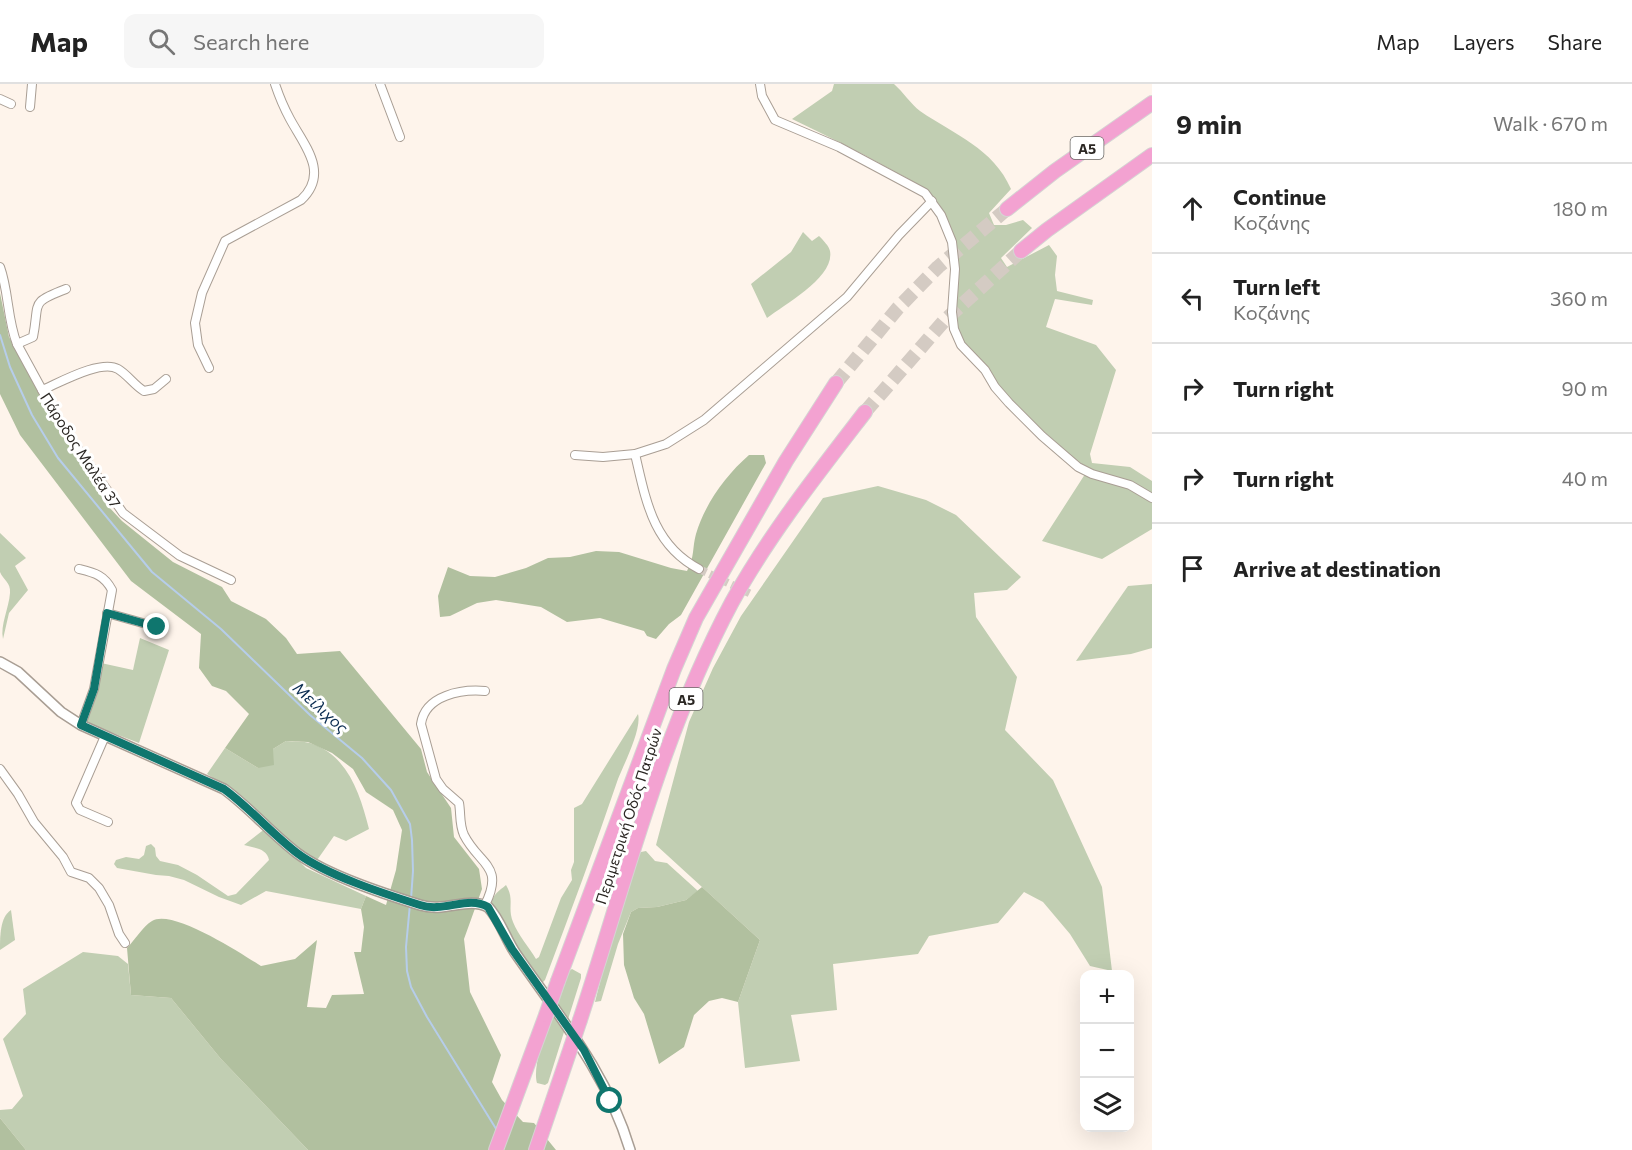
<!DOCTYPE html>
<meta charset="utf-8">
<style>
:root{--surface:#fff;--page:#f6f6f6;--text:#222;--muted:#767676;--line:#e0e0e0}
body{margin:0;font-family:Commissioner,sans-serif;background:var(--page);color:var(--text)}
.controls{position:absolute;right:18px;bottom:18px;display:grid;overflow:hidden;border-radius:12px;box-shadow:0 6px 24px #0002}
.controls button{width:54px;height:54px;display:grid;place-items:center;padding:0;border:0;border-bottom:2px solid var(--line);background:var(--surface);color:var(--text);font:30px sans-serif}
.stop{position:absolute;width:18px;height:18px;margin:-14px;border:4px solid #0f766e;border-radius:50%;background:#fff}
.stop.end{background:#0f766e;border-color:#fff;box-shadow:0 2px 6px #0008}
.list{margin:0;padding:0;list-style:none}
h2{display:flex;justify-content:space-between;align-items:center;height:78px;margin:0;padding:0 24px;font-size:26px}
h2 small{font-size:20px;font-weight:400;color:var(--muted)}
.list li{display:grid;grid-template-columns:39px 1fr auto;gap:18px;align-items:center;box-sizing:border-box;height:90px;padding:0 24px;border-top:2px solid var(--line)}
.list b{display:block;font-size:22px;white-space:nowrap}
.list p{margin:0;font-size:20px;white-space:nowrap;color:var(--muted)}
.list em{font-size:20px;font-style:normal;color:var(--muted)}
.icon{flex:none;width:33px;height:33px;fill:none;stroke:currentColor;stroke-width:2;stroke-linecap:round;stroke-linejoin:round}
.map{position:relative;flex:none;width:1152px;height:1066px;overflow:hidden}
header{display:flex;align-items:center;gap:36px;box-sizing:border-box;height:84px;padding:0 30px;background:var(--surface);border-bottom:2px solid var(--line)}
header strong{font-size:28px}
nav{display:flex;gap:33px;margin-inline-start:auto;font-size:21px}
.search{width:420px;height:54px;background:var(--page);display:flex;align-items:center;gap:15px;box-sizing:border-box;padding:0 21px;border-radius:12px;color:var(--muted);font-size:22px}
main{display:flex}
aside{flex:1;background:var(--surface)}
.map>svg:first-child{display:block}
.green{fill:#c1ceb2}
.forest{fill:#b1c09f}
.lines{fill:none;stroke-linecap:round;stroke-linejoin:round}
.stream{stroke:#b6cdea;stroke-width:2}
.minor-tunnel{stroke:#d4cbc3;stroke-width:8;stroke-dasharray:8 4;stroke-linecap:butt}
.motorway-tunnel{stroke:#d4cbc3;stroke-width:14;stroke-dasharray:14 7;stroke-linecap:butt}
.minor-casing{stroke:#a99e94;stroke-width:10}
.tertiary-casing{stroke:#a99e94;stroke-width:12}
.motorway-casing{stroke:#d5d4d3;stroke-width:16}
.minor{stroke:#fff;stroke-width:8}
.tertiary{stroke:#fff;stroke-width:9}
.motorway{stroke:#f3a2d1;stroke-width:14}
.motorway-bridge-casing{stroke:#d5d4d3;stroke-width:16;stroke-linecap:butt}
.motorway-bridge{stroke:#f3a2d1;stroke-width:14}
.route{stroke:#0f766e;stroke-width:8}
.labels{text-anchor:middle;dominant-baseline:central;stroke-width:6;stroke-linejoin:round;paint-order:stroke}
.shield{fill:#fff;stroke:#6b6865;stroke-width:1.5}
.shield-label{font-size:14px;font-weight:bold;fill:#2b2723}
.street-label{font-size:15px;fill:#2b2723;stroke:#fff}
.water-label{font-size:16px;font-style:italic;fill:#092b50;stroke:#fff}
</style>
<header>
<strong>Map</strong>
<div class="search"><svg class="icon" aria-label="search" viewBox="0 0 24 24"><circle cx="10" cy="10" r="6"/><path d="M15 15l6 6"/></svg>Search here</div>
<nav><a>Map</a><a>Layers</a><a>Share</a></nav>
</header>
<main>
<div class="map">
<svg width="1152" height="1066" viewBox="0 0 1152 1066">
<rect width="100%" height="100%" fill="#fef4eb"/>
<!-- green -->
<g class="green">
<path d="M834,0H894C903,8 911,20 920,27C955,51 993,64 1011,105L989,129L994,141H1006L1023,136L1032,144L1001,174L1007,183L1049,161L1057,172L1055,191L1057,207L1093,216L1092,221L1055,215L1046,243L1096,261L1116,286L1090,370L1092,379L1130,383L1152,397V445L1102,475L1042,457L1089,384C1076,378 1066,368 1056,358C1020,328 990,293 961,257C949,224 962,202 957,171C954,149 946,124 929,109C918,99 903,92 890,85C858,67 825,51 792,35L832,7Z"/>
<path d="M803,148L812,157L819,152C823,156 829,162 830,167C835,193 785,220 767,234L751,200L791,168Z"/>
<polygon points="878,402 926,416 956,431 1021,493 1007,506 974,509 976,533 1017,593 1005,646 1053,696 1102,803 1112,887 1090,882 1070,850 1043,818 1024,808 998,839 929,852 918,870 833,880 837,926 791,931 800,977 745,984 738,918 760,856 656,761 689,638 713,584 741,532 823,414"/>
<path d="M0,449L26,474L15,482L28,506L9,529L3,555C0,541 9,524 10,509C11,498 3,496 0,488C0,480 0,458 0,449Z"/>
<polygon points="1152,500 1152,564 1131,570 1076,577 1128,502"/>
<polygon points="140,554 169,566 139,659 87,639 87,632 101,579 133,586"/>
<path d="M638,630C642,645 624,680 618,695C595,763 570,829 545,896L542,899L514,862L491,820C493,810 499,807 506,801C515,816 507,823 513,838C518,851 529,863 536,875L539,873L561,814L572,796L571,786L574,778V724L582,720Z"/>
<path d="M286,657C294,658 303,657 310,659C348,671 360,710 369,745L346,757L334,752L315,779L306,774L243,713L207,690L225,664L258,684L273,665Z"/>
<path d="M266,744L306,784L366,812L361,825L266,807L241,821L219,813L184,796L169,792L156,791L117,784L114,780L116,776L126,773L139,775L144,771L146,762L151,760L155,764L156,772L160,777L178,781L197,791L228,812L236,810L269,776C267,764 254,764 244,761Z"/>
<polygon points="646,767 655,777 667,779 698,807 686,816 657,823 638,824 631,828 618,860 601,917 595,918 607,870 639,771 641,768"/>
<path d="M11,826L15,856L0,866C0,852 0,833 11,826Z"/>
<polygon points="83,868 118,872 128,880 131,911 171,914 221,975 308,1066 26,1066 0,1034 0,1026 12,1025 23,1012 3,955 26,930 23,905"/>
<path d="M572,885L581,890V894L548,999L545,1001L537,999C530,976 560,911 569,887Z"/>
</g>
<!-- forest -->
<g class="forest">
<path d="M0,209L9,253L66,354L108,422L122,437L173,478L222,503L231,517L266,535L286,554L297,570L340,567L421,665L427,688L451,724L454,753L479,785L482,805L464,855L470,908L501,971L492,998L502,1016L523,1038L534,1039L556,1066H308L221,975L171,914L131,911L127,864C135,856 143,842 152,837C172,824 242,870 261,882L295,875L317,856L307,923L326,924L332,911L364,910L354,868H361L364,843L361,825L366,812L386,821L396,786L402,746L393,726L366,708L353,685L332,669L308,658L286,657L273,665L274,681L258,684L225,664L249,630L226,607L212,602L199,584L201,550L131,497L20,351L0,310Z"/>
<path d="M749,371H764L766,379L681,531L669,540L656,555L647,552L644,547L600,534L567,538L541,523L496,516L477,519L450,532L440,533L438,512L448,483L470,492L495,493L526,484L548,474L570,473L596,467L619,468L671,484L687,487C695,472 692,465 696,450C705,420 725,392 749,371Z"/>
<polygon points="702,803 760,856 738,918 722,914 709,917 694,931 684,963 659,980 644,930 634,914 624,881 623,850 631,828 638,824 657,823 686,816"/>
<polygon points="0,1034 26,1066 0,1066"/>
</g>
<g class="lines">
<!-- stream -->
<g class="stream">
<polyline points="0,251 10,283 32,331 58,374 152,488 221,545 310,631 362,674 391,706 410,740 412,756 413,787 411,815"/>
<polyline points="410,820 406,863 407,887 411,903 427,933 498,1048"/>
</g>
<!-- minor-tunnel -->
<polyline class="minor-tunnel" points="699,485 751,510"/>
<!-- motorway-tunnel -->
<g class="motorway-tunnel">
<polyline points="836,299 898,224 938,183 1007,125"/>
<polyline points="865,328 944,237 1021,167"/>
</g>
<!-- minor casing -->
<g class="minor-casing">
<g id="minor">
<polyline points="380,0 400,53"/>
<polyline points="760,0 762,12 775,36 839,63 925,109 941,131 952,158 955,185 952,228 954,245 961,261 985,286 995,303 1009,319 1042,352 1078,383 1092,390 1130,401 1152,414"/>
<polyline points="0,15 11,20"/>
<polyline points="30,23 32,0"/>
<path d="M0,183C9,208 7,235 17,260L59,337L123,429L180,472L231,496"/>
<path d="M17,260L33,253C40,218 29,219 66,205"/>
<path d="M209,284L198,261L195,239L202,209L225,157L301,116C330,89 304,61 290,35C284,24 279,12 275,0"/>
<path d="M42,306C59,299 101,275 118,285C128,291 134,301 144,307L154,305L166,295"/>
<path d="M635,370C646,417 653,461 699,485"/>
<polyline points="575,371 603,373 635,370 666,360 704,336 847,213 899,151 932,117"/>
<path d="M79,485C95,489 104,491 112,506L94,605L81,641"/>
<polyline points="107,529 157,543"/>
<path d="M485,607C462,605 425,611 421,640L436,695L443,705L459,719C461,730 459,740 464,751C479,781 505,781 485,821"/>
<polyline points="105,652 76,719 80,726 108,738"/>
<polyline points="0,685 18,710 34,738 63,773 71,788 89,794 99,804 109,821 119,850 125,859"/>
</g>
</g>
<!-- tertiary casing -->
<g class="tertiary-casing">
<path id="tertiary" d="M0,578L18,588L61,628L81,641L224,705C250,724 271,749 297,769C326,791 385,810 420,821C445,829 468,812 488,823C500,835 506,856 516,870C561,935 607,989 630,1066"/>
</g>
<!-- motorway casing -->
<g class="motorway-casing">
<g id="motorway">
<polyline points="1007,125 1055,87 1152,19"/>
<polyline points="1021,167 1047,146 1152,71"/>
<polyline points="558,897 674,585 696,534 786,377 836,299"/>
<path d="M580,936C627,793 661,651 732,518C769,451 818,389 865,328"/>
<polyline points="496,1066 546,931"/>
<polyline points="536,1066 571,963"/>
</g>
</g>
<!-- minor -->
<use href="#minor" class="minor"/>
<!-- tertiary -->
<use href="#tertiary" class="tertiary"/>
<!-- motorway -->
<use href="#motorway" class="motorway"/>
<!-- motorway-bridge casing -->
<g class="motorway-bridge-casing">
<g id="motorway-bridge">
<polyline points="546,931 558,897"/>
<polyline points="571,963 580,936"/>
</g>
</g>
<!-- motorway-bridge -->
<use href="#motorway-bridge" class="motorway-bridge"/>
</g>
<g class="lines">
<!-- route -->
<path class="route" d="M157,543L107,529L94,605L81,641L224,705C250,724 271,749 297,769C326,791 385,810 420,821C444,829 468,811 488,823L512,865L584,966L610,1017"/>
</g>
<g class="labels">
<!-- shield labels -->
<g class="shield">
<rect x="1070.5" y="53" width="33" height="22" rx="4.5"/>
<rect x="669.5" y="604" width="33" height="22" rx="4.5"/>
</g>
<g class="shield-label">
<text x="1087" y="64">Α5</text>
<text x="686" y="615">Α5</text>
</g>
<!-- street labels -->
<g class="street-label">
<text transform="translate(81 366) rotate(57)">Πάροδος Μαλέα 37</text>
<text transform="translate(628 732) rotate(-72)">Περιμετρική Οδός Πατρών</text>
</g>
<!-- water labels -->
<g class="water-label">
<text transform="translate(321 623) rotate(42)">Μείλιχος</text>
</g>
</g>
</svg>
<div class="controls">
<button>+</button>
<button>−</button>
<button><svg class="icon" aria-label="layers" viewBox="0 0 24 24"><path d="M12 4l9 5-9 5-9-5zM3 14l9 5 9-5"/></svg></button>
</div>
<div class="stop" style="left:610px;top:1017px"></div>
<div class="stop end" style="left:157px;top:543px"></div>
</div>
<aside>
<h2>9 min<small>Walk · 670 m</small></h2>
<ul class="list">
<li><svg class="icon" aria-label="ahead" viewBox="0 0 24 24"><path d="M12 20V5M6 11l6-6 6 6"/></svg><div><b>Continue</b><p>Κοζάνης</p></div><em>180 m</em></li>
<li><svg class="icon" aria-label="left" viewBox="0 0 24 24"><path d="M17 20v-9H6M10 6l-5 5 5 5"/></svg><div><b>Turn left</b><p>Κοζάνης</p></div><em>360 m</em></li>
<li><svg class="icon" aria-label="right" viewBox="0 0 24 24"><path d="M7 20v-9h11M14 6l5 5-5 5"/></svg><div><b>Turn right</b></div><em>90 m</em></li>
<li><svg class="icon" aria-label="right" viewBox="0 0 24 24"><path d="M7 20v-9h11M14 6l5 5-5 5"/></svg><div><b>Turn right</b></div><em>40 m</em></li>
<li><svg class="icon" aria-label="arrive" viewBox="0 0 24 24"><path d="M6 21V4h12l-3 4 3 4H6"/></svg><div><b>Arrive at destination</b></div></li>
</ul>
</aside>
</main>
